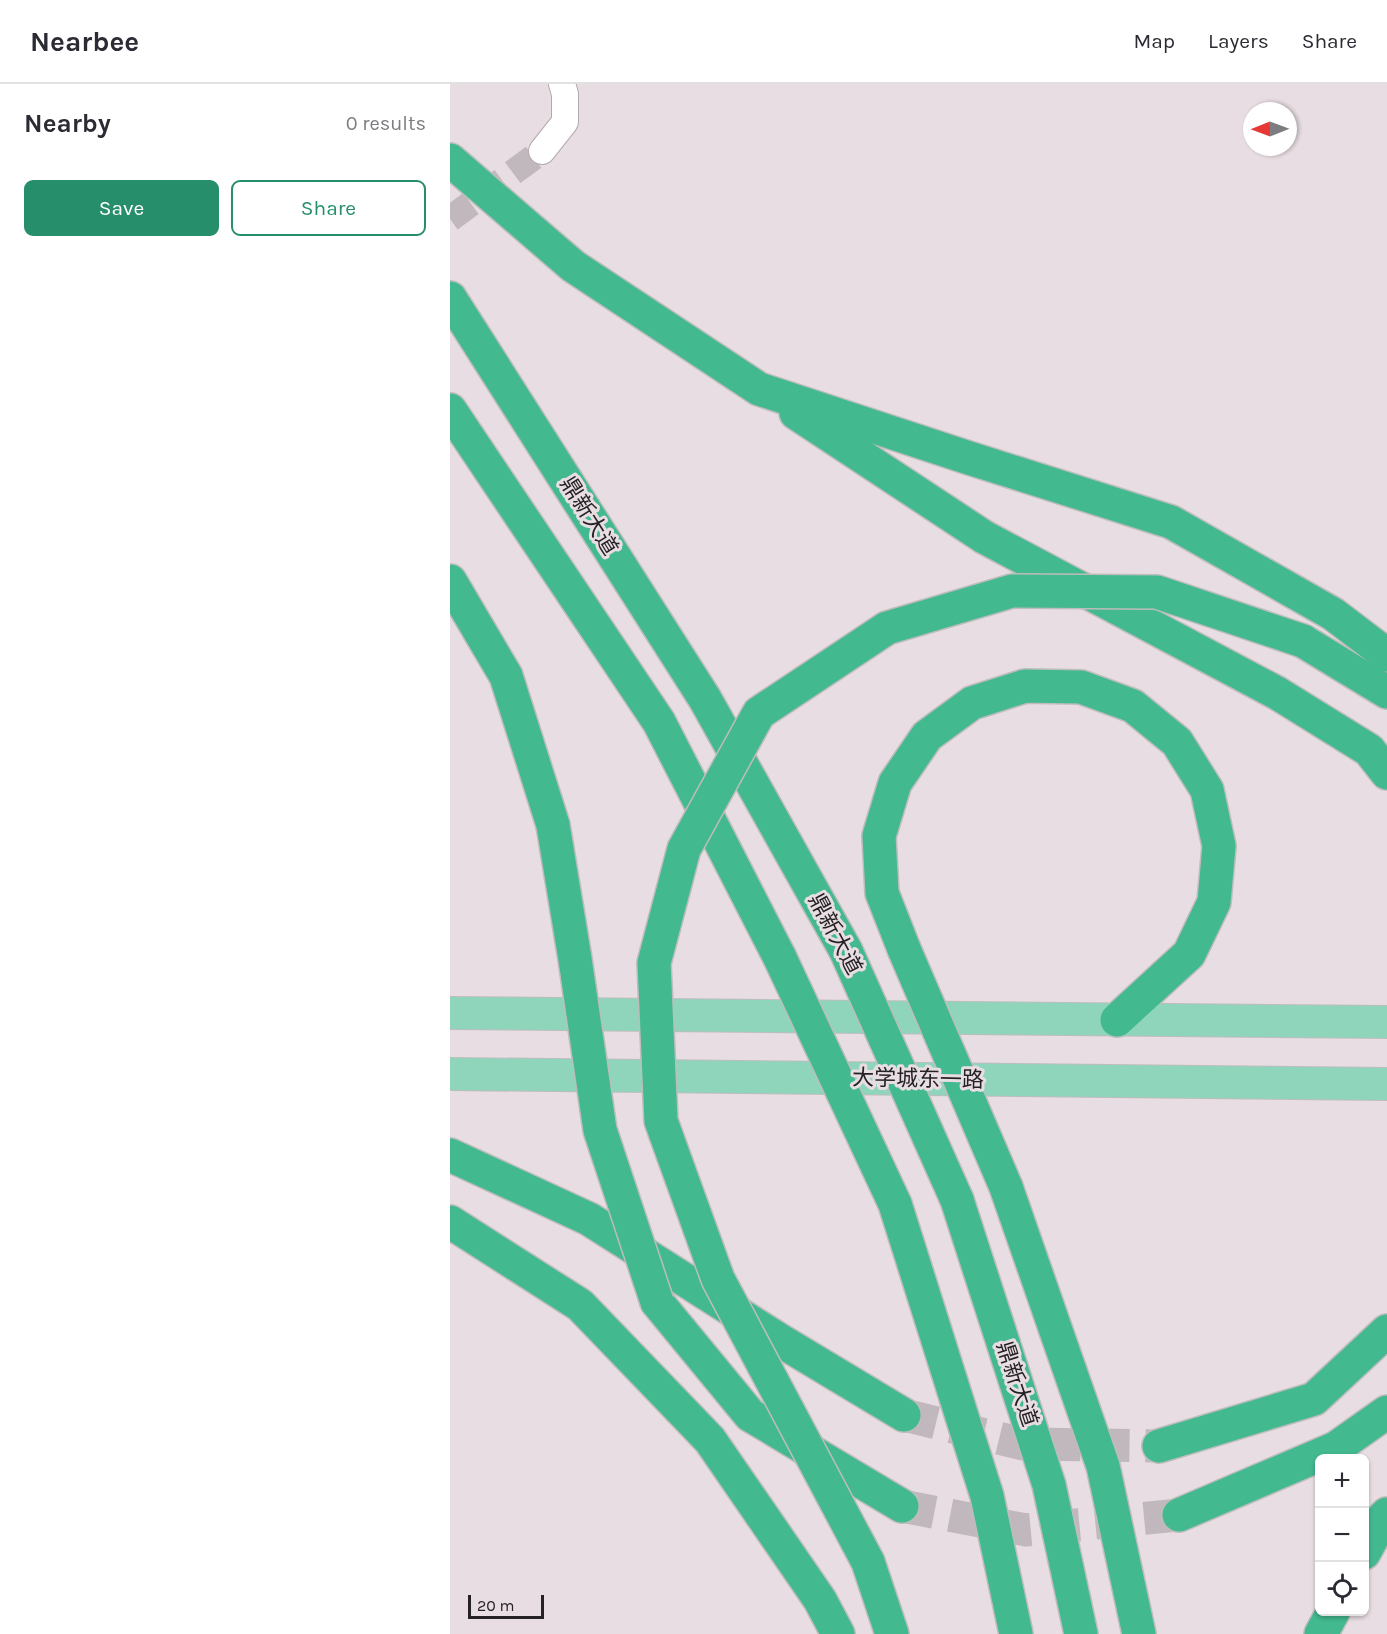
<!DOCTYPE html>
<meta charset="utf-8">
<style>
:root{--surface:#fff;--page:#f2f2f3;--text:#2b2b33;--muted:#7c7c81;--line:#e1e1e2;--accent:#268e6b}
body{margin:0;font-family:Karla,"Noto Sans SC",sans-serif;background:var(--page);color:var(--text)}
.controls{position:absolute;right:18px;bottom:18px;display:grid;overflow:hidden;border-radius:9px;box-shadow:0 2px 4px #0004}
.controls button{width:54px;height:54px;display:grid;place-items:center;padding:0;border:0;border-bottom:2px solid var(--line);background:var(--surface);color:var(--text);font:30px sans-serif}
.compass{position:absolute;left:793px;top:18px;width:54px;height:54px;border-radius:50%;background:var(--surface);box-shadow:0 2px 4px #0004;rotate:269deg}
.scale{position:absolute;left:18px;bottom:15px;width:76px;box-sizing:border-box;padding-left:6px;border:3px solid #252224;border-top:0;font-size:16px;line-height:21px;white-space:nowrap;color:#252224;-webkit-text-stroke:4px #e7dde2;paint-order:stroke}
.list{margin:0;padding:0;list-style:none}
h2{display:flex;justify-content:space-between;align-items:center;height:78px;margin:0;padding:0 24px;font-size:26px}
h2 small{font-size:20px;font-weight:400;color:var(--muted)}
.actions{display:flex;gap:12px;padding:18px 24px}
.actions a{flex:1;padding:14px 0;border:2px solid var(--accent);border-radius:9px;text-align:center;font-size:21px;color:var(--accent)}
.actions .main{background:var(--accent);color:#fff}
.icon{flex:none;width:33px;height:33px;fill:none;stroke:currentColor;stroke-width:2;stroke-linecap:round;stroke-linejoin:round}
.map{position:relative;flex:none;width:937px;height:1550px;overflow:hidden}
header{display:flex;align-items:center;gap:36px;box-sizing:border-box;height:84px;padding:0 30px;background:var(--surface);border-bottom:2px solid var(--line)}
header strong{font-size:28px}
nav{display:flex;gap:33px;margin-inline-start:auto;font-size:21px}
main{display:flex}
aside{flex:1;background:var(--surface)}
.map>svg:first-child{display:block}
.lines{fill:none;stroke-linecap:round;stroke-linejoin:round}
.minor-tunnel{stroke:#c0b8bc;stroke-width:26;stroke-dasharray:26 13;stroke-linecap:butt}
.highway-tunnel{stroke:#c0b8bc;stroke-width:33;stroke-dasharray:33 16;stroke-linecap:butt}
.minor-casing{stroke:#b3aaaf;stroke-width:28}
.major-casing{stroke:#bebdbd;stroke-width:34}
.highway-casing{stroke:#bebdbd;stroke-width:36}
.minor{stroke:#fff;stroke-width:26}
.major{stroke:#8ed5bc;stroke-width:32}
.highway{stroke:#42b98f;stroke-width:33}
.highway-bridge-casing{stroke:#bebdbd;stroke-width:36;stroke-linecap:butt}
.highway-bridge{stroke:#42b98f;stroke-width:33}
.labels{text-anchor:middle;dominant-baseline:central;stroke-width:6;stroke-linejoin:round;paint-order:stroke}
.street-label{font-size:22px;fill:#252224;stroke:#e7dde2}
</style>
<header>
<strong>Nearbee</strong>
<nav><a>Map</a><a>Layers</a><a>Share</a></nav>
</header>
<main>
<aside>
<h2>Nearby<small>0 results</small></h2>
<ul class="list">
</ul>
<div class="actions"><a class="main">Save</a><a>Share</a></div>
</aside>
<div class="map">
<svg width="937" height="1550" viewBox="0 0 937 1550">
<rect width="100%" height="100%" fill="#e7dde2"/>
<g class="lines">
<!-- minor-tunnel -->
<polyline class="minor-tunnel" points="0,135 92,67"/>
<!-- highway-tunnel -->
<g class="highway-tunnel">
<polyline points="454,1331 573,1360 709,1362"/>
<polyline points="452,1422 576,1446 729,1431"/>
</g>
<!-- minor casing -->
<g class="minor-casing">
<polyline id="minor" points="92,67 115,38 115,10 112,0"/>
</g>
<!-- major casing -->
<g class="major-casing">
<g id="major">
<polyline points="0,929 937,938"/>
<polyline points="0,990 937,1000"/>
</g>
</g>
<!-- highway casing -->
<g class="highway-casing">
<g id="highway">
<polyline points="0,76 123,182 309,305 519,374 721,438 883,530 937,571"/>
<polyline points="0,214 255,615 396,867"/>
<polyline points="0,326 209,638 330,874"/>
<polyline points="346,329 534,453 827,609 919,666 937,689"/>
<polyline points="0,497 56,592 103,741"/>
<polyline points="853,557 937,608"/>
<polyline points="454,865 432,809 429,752 445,699 477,652 522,619 575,602 631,603 683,622 727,658 757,706 769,762 764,818 739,870 667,936"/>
<polyline points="0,1071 139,1135 331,1257 454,1331"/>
<polyline points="556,1103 653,1382 689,1550"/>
<polyline points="507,1116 599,1401 631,1550"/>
<polyline points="445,1120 537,1412 566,1550"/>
<polyline points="0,1138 130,1221 260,1356 370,1516 388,1550"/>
<polyline points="207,1218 300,1331 452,1422"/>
<polyline points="709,1362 864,1315 937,1247"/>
<polyline points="729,1431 886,1364 937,1328"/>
<polyline points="914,1469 933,1434 937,1430"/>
<polyline points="418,1478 442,1550"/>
<polyline points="871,1550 883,1528"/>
</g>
</g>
<!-- minor -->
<use href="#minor" class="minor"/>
<!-- major -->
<use href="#major" class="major"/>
<!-- highway -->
<use href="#highway" class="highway"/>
<!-- highway-bridge casing -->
<g class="highway-bridge-casing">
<g id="highway-bridge">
<polyline points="103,741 125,875 150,1046 207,1218"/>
<polyline points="454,865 556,1103"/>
<polyline points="396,867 507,1116"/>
<polyline points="330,874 445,1120"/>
<polyline points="418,1478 268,1195 211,1037 204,879 234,765 309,629 437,544 562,507 707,508 853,557"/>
</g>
</g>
<!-- highway-bridge -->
<use href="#highway-bridge" class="highway-bridge"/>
</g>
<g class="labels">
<!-- street labels -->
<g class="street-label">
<text transform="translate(139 432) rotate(58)">鼎新大道</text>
<text transform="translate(385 850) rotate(62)">鼎新大道</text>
<text transform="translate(468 995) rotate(1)">大学城东一路</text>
<text transform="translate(567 1300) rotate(72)">鼎新大道</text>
</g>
</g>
</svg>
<div class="controls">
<button>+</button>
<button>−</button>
<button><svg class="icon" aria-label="locate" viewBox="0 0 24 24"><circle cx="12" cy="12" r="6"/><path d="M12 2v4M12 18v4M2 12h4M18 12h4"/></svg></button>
</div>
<svg class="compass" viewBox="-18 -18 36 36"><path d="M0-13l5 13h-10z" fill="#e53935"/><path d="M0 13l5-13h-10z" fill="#7c7c81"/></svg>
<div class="scale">20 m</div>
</div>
</main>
